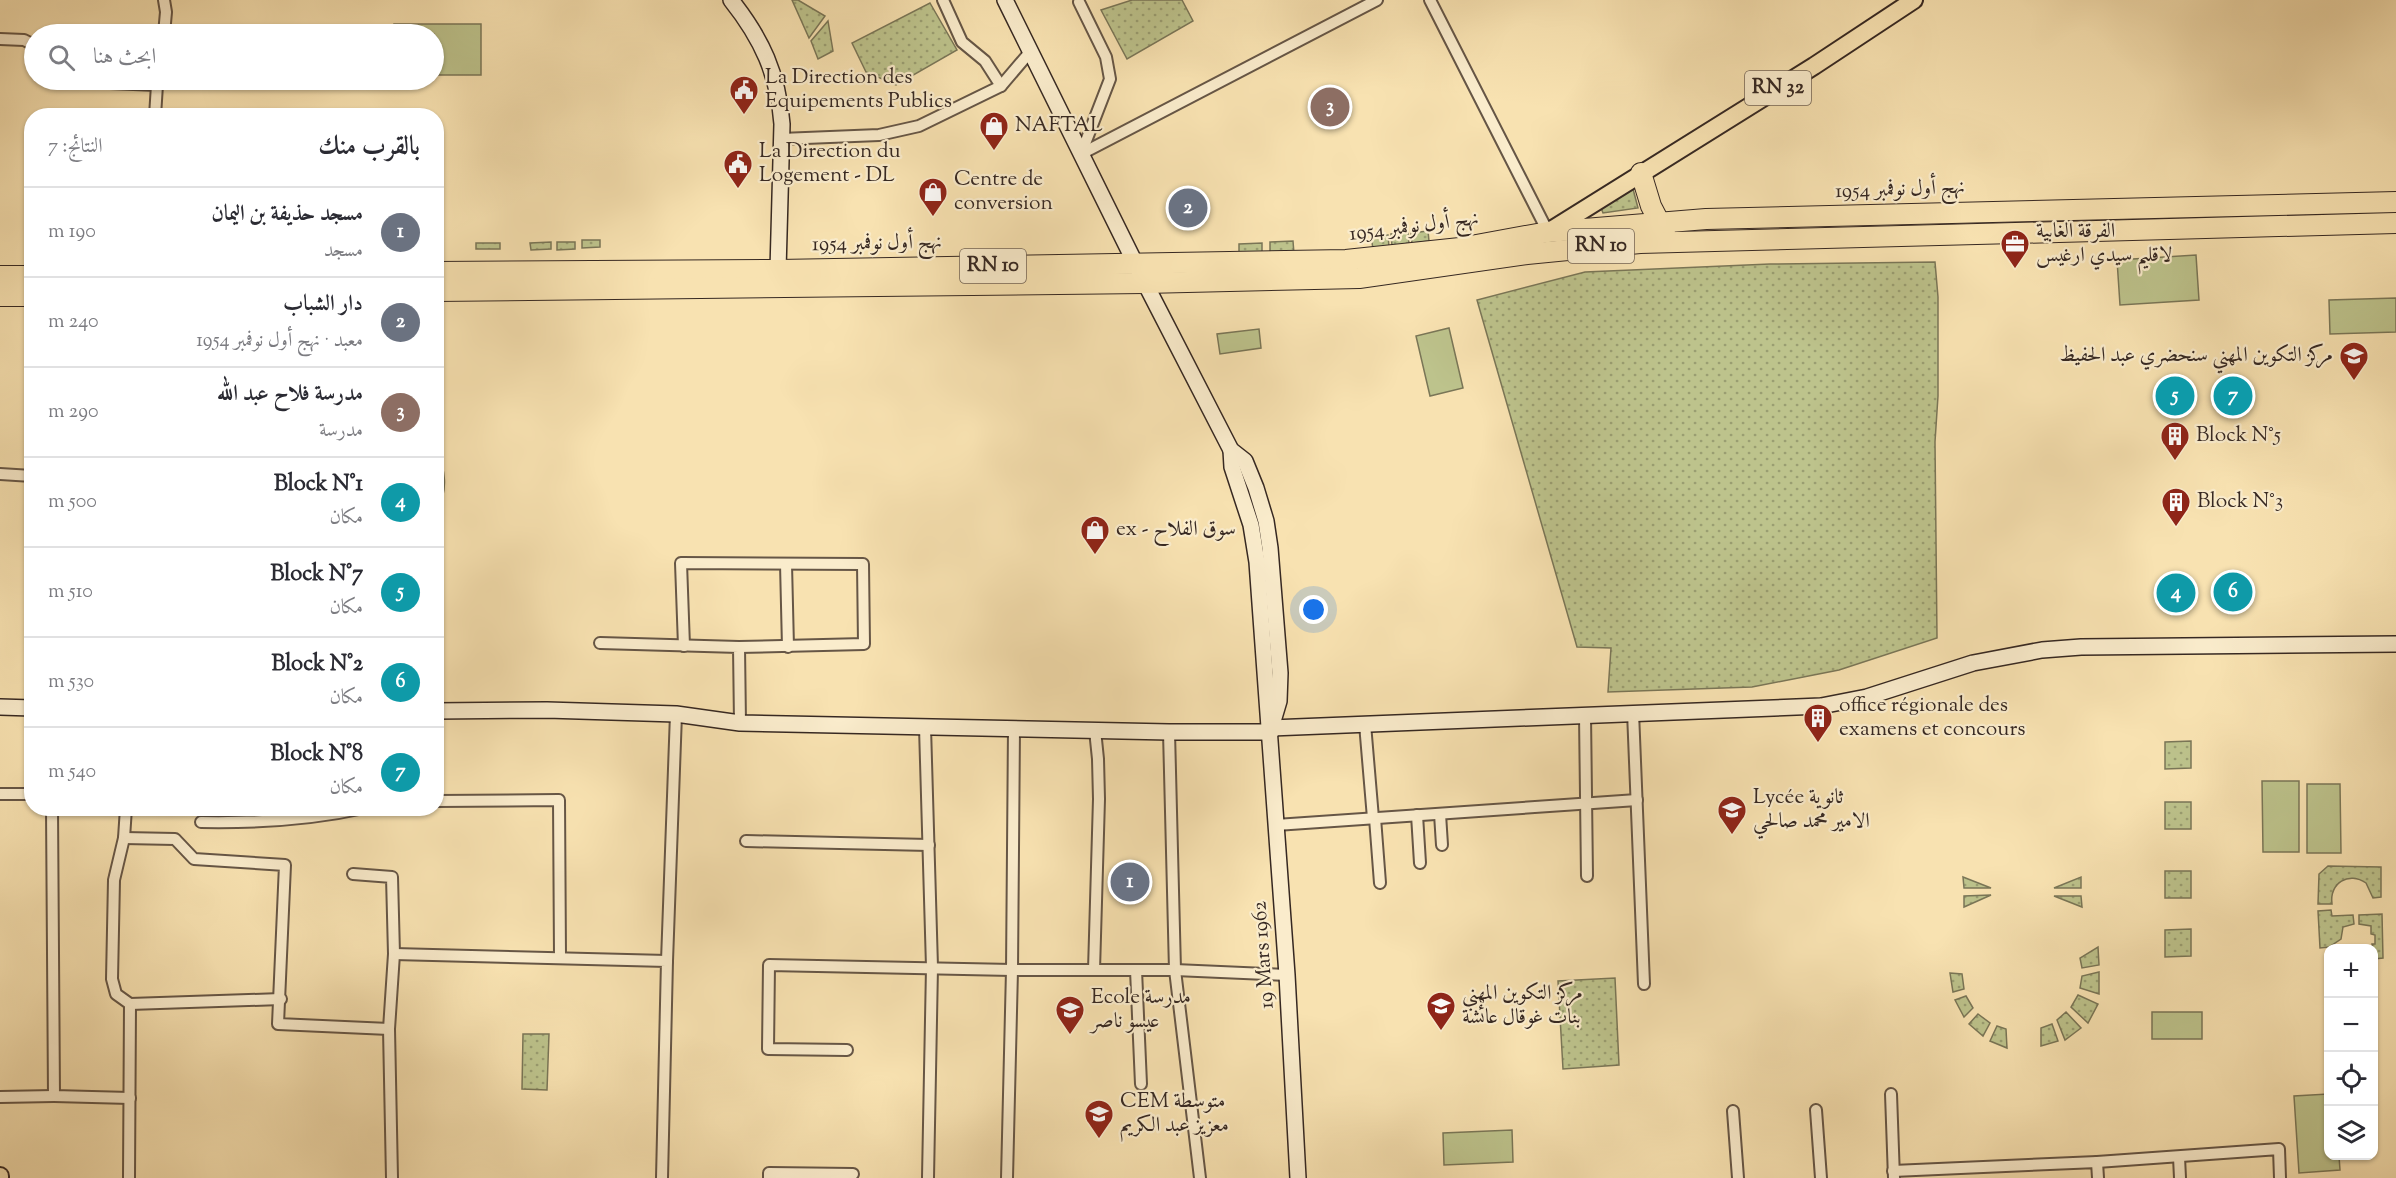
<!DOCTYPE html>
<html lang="ar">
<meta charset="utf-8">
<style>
:root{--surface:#fff;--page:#f7f7f7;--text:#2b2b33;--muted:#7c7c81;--line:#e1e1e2;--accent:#0b8043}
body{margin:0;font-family:"Sorts Mill Goudy",Amiri,serif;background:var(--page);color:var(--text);direction:rtl}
.controls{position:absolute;right:18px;bottom:18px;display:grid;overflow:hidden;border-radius:12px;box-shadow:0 2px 4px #0004}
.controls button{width:54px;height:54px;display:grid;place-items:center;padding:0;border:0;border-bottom:2px solid var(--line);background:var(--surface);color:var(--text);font:30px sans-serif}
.you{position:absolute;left:1314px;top:610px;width:21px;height:21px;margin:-15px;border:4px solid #fff;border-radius:50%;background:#1a73e8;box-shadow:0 0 0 9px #1a73e833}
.badge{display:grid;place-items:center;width:39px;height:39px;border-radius:50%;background:var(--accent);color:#fff;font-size:20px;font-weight:700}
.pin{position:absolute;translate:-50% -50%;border:3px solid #fff;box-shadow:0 2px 6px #0006}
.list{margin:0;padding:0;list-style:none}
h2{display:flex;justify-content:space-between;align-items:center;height:78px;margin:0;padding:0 24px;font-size:26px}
h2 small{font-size:20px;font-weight:400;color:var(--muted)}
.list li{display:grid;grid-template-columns:39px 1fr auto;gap:18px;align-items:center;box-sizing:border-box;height:90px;padding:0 24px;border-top:2px solid var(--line)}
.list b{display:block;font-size:22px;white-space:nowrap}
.list p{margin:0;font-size:20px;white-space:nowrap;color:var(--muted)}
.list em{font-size:20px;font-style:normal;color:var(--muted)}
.icon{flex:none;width:33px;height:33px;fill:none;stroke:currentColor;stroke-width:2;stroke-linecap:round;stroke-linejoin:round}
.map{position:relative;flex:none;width:2396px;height:1178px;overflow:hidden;direction:ltr}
.search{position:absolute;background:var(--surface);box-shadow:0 2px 4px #0004;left:24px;top:24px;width:420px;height:66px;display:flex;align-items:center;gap:15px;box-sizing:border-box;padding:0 21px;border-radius:33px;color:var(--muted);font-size:22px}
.panel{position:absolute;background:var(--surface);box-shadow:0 2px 4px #0004;left:24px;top:108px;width:420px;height:708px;border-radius:24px;direction:rtl}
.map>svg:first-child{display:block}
.green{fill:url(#green-dots);stroke:#7a7657;stroke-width:1.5}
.pitch{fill:#bdc38c;stroke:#7a7657;stroke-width:1.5}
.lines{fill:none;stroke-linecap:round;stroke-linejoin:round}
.street-casing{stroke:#665646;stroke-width:14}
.secondary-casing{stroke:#362822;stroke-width:18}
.primary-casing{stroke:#362822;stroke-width:20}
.highway-casing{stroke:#362822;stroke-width:22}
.street{stroke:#faeccc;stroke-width:10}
.secondary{stroke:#faeccc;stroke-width:15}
.primary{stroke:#f8e2b1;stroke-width:16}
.highway{stroke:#f8e2b1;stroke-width:20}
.labels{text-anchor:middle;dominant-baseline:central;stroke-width:4.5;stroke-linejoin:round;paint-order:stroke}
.shield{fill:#faeccc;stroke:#716355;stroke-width:1.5}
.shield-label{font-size:20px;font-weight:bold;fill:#362822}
.poi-label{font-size:21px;fill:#362822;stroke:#faeccc;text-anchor:start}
.street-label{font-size:21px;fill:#362822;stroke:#faeccc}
</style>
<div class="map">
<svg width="2396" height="1178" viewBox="0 0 2396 1178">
<defs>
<pattern id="green-dots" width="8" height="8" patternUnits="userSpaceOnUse" patternTransform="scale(1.5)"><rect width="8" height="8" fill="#bdc38c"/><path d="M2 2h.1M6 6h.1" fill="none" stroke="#9a9e72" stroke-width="1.8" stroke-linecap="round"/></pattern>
</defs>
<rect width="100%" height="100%" fill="#f8e2b1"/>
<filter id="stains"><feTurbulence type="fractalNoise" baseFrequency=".00333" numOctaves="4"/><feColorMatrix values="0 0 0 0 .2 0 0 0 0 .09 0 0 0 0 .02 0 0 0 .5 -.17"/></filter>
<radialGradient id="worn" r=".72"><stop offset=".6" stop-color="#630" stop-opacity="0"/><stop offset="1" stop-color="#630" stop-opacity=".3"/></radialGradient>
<!-- green -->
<g class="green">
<polygon points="792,0 798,0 825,16 809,38"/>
<polygon points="1132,0 1182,0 1193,21 1127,59 1101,10"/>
<polygon points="930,3 957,50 896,85 866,72 852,43"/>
<polygon points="828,21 833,51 818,59 811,41"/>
<polygon points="1632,185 1638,208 1603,213 1600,205"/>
<polygon points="1428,231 1429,241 1412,243 1411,233"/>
<polygon points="1408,233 1409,244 1392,246 1391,234"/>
<polygon points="1388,235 1389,247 1373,249 1371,236"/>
<polygon points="582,240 600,240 600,247 582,248"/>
<polygon points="1293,241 1294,254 1270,254 1270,242"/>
<polygon points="551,242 551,249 531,250 530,243"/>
<polygon points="557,242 575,242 575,249 557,250"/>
<rect x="476" y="243" width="24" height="6"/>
<polygon points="1262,243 1262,254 1239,254 1239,244"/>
<polygon points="1935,262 1938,297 1938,396 1935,442 1937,638 1839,670 1752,687 1608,692 1611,648 1577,647 1477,300 1585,272 1770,264"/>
<polygon points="2191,741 2191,768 2165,769 2165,742"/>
<rect x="2165" y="802" width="26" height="27"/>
<path d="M2328,866L2381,867V897L2373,898L2366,883C2349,871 2329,883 2332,904H2318L2319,874Z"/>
<rect x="2165" y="871" width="26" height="27"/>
<polygon points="1963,877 1991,888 1964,888"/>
<polygon points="2081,877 2081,888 2054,888"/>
<polygon points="1991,895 1964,907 1964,896"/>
<polygon points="2054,896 2081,896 2082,907"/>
<polygon points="2331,910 2332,916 2353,915 2354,924 2343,927 2341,939 2329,947 2320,948 2318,911"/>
<polygon points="2382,914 2383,958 2374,959 2372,944 2375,944 2375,935 2371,934 2371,926 2359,924 2359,915"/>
<polygon points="2191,929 2191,956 2165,957 2165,930"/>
<polygon points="2098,947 2099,965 2082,968 2080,958"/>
<polygon points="2099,972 2099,994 2080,988 2082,976"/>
<polygon points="1950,973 1962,974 1964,989 1953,992"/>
<polygon points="1615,978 1619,1065 1563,1069 1558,981"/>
<polygon points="2078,995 2098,1004 2088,1023 2071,1007"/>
<polygon points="1966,996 1973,1008 1964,1017 1955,1000"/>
<polygon points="2066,1012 2081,1028 2065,1040 2057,1020"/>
<polygon points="1978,1014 1990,1023 1983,1036 1969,1024"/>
<polygon points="2052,1024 2058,1041 2041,1046 2041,1028"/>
<polygon points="1997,1026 2006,1029 2007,1048 1990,1041"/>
<polygon points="523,1034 549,1034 547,1090 522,1089"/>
</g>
<!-- pitch -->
<g class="pitch">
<polygon points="394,24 481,24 481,75 434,75 434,34 394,34"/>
<polygon points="2196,255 2199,300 2120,305 2117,260"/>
<polygon points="2396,298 2396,332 2330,334 2329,300"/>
<polygon points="1449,328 1463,388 1430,396 1416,336"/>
<polygon points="1259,329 1261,348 1220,354 1217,334"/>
<path d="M436,448C445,469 449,489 437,510Z"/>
<polygon points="2262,781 2299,781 2299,852 2263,852"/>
<polygon points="2307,784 2340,784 2341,853 2307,853"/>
<rect x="2152" y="1012" width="50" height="27"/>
<polygon points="2328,1094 2328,1156 2339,1156 2340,1170 2299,1173 2294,1096"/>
<polygon points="1512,1130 1513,1162 1444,1165 1443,1133"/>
</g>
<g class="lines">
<!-- street casing -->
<g class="street-casing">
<g id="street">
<polyline points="943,0 962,42 985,61 1001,86"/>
<polyline points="1430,0 1548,232"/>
<polyline points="1079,2 1106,57 1110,79 1081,154"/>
<polyline points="164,34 166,12 164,0"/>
<polyline points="0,39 24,40 34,45"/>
<polyline points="82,80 86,82 157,85 155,116"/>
<polyline points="781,139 879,135 919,126 1001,86 1030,52"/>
<polyline points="1081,154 1377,0"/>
<polyline points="0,474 32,476"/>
<polyline points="786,564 788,647"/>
<polyline points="600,643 739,647 740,723"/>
<polyline points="684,646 681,563 863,564 864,644 739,647"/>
<polyline points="1633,712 1644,984"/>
<polyline points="1585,715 1587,876"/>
<polyline points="1365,724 1373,818"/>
<polyline points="925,727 932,967 928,1178"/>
<polyline points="1169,732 1175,970 1200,1178"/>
<polyline points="0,794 32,794"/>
<polyline points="436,801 559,800 560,957"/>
<polyline points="52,808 54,1096 130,1098"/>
<polyline points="126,808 124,838 114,880 112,979 116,994 130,1004 129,1178"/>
<polyline points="1440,814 1442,845"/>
<polyline points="1417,815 1420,863"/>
<polyline points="1375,818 1380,883"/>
<path d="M201,822C257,823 310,820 364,808"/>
<polyline points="1276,825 1637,800"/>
<polyline points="124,838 175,839 194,859 285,865 278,1024 389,1029"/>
<polyline points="746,841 929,845"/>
<polyline points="353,874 392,877 394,954 389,1029 392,1178"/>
<polyline points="394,954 667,961 662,1178"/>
<polyline points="667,961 676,714"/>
<polyline points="1094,970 1099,799 1098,759 1095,730"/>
<polyline points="1136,970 1141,1084"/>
<polyline points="130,1004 281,999"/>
<polyline points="847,1050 768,1049 769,965 1012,970 1014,728"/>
<polyline points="1891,1094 1894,1178"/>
<polyline points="0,1097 54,1096"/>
<polyline points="1816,1110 1821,1178"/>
<polyline points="1733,1111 1738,1178"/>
<polyline points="2179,1157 2180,1178"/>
<polyline points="2097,1162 2279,1149 2280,1178"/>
<polyline points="1893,1171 2097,1162 2098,1178"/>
<polyline points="769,1178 769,1173 853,1174"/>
<polyline points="1007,1178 1012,970 1175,970 1287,975"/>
</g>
</g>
<!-- secondary casing -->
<g class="secondary-casing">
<g id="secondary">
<path d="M731,0C762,39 778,74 782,124L778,270"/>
<polyline points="1005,0 1145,283 1231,450 1245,461 1256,488 1266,521 1270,548 1280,673 1279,701 1271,728"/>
<polyline points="1231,450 1232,467 1251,525 1257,562 1287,975 1298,1178"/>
<polyline points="0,707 32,708"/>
<polyline points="436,711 547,710 676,714 740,723 1169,732 1271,732"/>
<polyline points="1271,728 1821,706 1867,697 1973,663 2042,650 2081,647 2396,644"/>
</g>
</g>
<!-- primary casing -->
<g class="primary-casing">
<g id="primary">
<polyline points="1548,232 1814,66 1914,0"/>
<polyline points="0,1176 0,1178"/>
</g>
</g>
<!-- highway casing -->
<g class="highway-casing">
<g id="highway">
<polyline points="1641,173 1651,206 1665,233"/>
<polyline points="436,272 778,270 1346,260 1460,248 1548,232 1706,219 2396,202"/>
<polyline points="0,276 32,276"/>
<polyline points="436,291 1145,283 1359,278 1527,254 1640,243 2396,223"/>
<polyline points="0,296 32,296"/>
</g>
</g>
<!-- street -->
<use href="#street" class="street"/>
<!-- secondary -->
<use href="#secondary" class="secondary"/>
<!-- primary -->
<use href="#primary" class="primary"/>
<!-- highway -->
<use href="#highway" class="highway"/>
</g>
<!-- icons -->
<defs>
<g id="civic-pin" transform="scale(1.5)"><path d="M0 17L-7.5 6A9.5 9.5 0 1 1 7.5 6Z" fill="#8f2418" stroke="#faeccc"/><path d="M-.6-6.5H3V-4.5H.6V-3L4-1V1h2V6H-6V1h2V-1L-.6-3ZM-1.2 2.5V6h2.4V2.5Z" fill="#fff"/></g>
<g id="shop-pin" transform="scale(1.5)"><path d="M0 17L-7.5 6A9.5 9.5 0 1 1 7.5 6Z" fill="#8f2418" stroke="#faeccc"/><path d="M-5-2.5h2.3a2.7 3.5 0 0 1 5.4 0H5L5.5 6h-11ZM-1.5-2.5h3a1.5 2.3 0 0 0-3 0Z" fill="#fff"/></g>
<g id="office-pin" transform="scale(1.5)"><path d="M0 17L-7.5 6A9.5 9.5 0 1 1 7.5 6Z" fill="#8f2418" stroke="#faeccc"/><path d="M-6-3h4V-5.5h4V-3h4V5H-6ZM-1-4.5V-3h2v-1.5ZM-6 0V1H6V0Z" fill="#fff"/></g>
<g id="university-pin" transform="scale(1.5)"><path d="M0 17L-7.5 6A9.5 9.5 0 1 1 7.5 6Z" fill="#8f2418" stroke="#faeccc"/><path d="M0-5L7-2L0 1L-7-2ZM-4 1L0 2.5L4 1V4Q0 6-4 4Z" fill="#fff"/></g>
<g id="building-pin" transform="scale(1.5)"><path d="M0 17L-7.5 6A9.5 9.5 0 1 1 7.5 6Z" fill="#8f2418" stroke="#faeccc"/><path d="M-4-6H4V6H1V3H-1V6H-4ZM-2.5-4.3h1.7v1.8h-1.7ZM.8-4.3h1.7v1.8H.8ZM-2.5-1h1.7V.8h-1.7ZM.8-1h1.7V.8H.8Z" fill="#fff"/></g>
<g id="school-pin" transform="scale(1.5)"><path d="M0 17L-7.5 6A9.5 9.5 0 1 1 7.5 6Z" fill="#8f2418" stroke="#faeccc"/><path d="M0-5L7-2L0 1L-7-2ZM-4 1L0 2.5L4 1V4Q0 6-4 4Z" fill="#fff"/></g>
</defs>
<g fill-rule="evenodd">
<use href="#civic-pin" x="744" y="90"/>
<use href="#shop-pin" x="994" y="126"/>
<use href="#civic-pin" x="738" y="164"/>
<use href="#shop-pin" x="933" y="192"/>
<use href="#office-pin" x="2015" y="244"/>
<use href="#university-pin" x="2354" y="356"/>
<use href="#building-pin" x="2175" y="436"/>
<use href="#building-pin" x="2176" y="502"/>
<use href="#shop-pin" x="1095" y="530"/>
<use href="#building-pin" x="1818" y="718"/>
<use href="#school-pin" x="1732" y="810"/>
<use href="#university-pin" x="1441" y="1006"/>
<use href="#school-pin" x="1070" y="1010"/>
<use href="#school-pin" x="1099" y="1114"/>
</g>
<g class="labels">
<!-- shield labels -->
<g class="shield">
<rect x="1745" y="71" width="66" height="34" rx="4.5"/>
<rect x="1568" y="229" width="66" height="34" rx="4.5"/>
<rect x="960" y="249" width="66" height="34" rx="4.5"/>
</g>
<g class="shield-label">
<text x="1778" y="88">RN 32</text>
<text x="1601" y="246">RN 10</text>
<text x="993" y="266">RN 10</text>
</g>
<!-- poi labels -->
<g class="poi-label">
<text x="765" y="78">La Direction des<tspan x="765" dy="24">Equipements Publics</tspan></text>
<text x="1015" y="126">NAFTAL</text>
<text x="759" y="152">La Direction du<tspan x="759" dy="24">Logement - DL</tspan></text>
<text x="954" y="180">Centre de<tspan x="954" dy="24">conversion</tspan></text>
<text x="2036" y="232">الفرقة الغابية<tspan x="2036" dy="24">لاقليم سيدي ارغيس</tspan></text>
<text x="2333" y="356" text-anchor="end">مركز التكوين المهني سنحضري عبد الحفيظ</text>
<text x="2196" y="436">Block N°5</text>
<text x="2197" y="502">Block N°3</text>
<text x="1116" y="530">ex - سوق الفلاح</text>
<text x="1839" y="706">office régionale des<tspan x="1839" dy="24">examens et concours</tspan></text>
<text x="1753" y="798">Lycée ثانوية<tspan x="1753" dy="24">الامير محمد صالحي</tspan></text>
<text x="1462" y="994">مركز التكوين المهني<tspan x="1462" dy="24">بنات غوقال عائشة</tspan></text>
<text x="1091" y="998">Ecole مدرسة<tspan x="1091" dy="24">عيسو ناصر</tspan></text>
<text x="1120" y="1102">CEM متوسطة<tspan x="1120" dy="24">معزيز عبد الكريم</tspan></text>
</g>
<!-- street labels -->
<g class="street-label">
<text transform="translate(1900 190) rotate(-2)">نهج أول نوفمبر 1954</text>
<text transform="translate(1414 227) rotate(-7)">نهج أول نوفمبر 1954</text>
<text transform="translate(877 244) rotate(-1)">نهج أول نوفمبر 1954</text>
<text transform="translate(1264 955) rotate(-94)">19 Mars 1962</text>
</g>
</g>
<rect width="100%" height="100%" filter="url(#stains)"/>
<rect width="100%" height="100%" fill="url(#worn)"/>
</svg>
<div class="controls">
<button>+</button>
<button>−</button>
<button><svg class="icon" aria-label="locate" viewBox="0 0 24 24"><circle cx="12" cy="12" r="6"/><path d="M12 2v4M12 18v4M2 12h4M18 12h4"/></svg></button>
<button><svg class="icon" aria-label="layers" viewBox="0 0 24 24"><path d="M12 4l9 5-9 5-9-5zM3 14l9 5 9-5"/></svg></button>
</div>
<div class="you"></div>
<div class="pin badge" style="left:1130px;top:882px;background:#6b7280">1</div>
<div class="pin badge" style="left:1188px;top:208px;background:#6b7280">2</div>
<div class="pin badge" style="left:1330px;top:107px;background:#8d6e63">3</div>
<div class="pin badge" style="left:2176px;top:593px;background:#0f9aa8">4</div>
<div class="pin badge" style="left:2175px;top:396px;background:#0f9aa8">5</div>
<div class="pin badge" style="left:2233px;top:592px;background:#0f9aa8">6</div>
<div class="pin badge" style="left:2233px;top:396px;background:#0f9aa8">7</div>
<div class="search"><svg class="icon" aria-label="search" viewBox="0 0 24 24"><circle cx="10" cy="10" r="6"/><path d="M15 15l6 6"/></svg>ابحث هنا</div>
<section class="panel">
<h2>بالقرب منك<small>النتائج: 7</small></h2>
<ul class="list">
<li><span class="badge" style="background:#6b7280">1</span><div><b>مسجد حذيفة بن اليمان</b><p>مسجد</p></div><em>190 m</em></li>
<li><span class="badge" style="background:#6b7280">2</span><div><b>دار الشباب</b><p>معبد · نهج أول نوفمبر 1954</p></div><em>240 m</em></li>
<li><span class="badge" style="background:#8d6e63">3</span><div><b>مدرسة فلاح عبد الله</b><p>مدرسة</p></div><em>290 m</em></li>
<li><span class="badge" style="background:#0f9aa8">4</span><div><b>Block N°1</b><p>مكان</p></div><em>500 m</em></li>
<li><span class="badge" style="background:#0f9aa8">5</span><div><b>Block N°7</b><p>مكان</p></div><em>510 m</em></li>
<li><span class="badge" style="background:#0f9aa8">6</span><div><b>Block N°2</b><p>مكان</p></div><em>530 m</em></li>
<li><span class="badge" style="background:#0f9aa8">7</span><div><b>Block N°8</b><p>مكان</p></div><em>540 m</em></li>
</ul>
</section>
</div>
